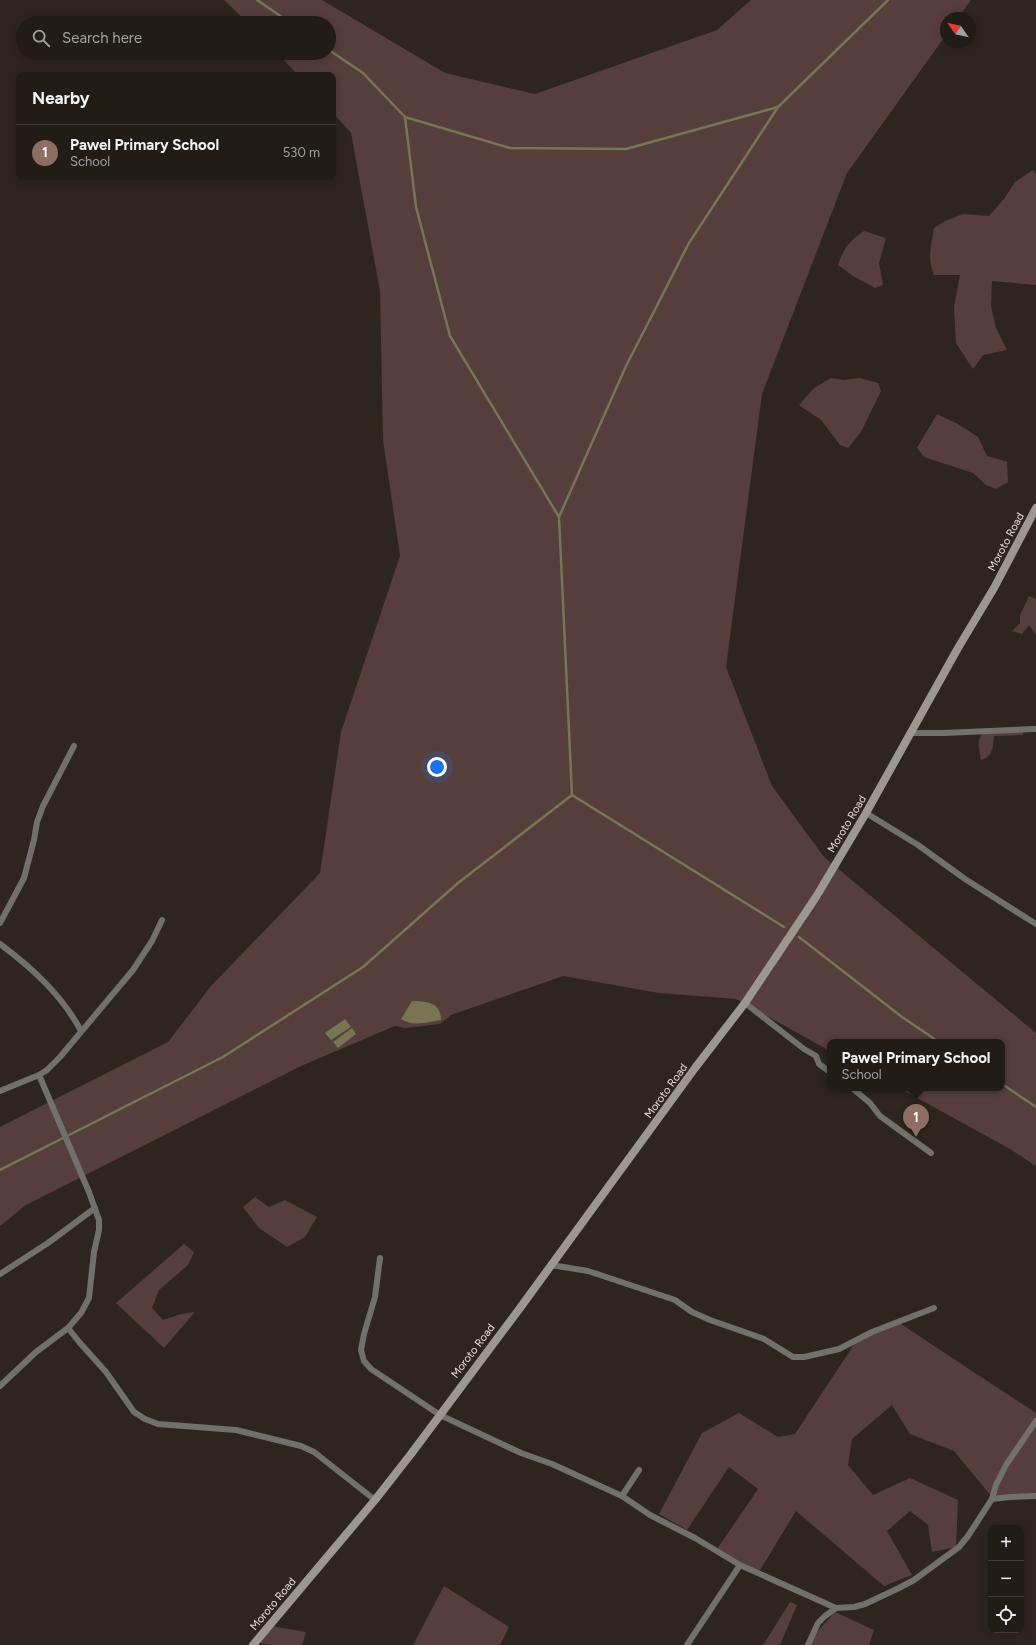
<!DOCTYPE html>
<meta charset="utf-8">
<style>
:root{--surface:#221c16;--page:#2e2923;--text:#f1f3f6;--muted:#a2a1a1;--line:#3f3a35;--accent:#f987e9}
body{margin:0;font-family:Figtree,sans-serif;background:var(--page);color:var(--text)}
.controls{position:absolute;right:12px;bottom:12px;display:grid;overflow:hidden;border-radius:8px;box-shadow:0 2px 10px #0003}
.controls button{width:36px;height:36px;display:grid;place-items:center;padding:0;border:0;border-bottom:1px solid var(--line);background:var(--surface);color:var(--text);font:20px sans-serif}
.compass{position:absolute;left:940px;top:12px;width:36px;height:36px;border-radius:50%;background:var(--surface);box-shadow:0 2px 10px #0003;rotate:304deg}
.you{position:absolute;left:437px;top:767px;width:14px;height:14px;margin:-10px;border:3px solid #fff;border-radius:50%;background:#1a73e8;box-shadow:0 0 0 6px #1a73e833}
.badge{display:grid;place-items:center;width:26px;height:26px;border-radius:50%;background:var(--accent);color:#fff;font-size:13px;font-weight:700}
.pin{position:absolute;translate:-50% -33px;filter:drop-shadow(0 1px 2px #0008)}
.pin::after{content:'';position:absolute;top:21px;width:14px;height:12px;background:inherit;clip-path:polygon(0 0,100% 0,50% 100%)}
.popup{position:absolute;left:827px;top:1039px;width:178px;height:52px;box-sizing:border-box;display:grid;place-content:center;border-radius:8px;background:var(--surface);filter:drop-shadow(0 1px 3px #0005);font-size:13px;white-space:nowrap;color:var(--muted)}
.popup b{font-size:15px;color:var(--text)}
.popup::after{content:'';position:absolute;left:50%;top:100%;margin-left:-8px;border:8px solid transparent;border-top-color:var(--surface)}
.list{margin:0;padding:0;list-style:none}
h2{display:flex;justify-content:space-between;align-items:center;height:52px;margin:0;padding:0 16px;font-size:17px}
h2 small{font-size:13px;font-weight:400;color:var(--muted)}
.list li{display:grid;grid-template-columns:26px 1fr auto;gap:12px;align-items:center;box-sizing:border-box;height:56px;padding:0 16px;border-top:1px solid var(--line)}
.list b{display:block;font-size:15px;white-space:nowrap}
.list p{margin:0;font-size:13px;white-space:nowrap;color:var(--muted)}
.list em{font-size:13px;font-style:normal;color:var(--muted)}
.icon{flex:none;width:22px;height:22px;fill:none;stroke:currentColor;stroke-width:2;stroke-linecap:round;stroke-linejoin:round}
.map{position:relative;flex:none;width:1036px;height:1645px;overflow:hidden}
.search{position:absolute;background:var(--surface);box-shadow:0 2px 10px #0003;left:16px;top:16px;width:320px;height:44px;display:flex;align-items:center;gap:10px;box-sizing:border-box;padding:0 14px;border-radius:22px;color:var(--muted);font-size:15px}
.panel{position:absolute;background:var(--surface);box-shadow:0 2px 10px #0003;left:16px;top:72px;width:320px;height:108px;border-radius:8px}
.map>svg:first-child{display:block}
.green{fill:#553e3b}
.water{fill:#777554}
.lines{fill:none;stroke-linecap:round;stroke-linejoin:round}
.stream{stroke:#777554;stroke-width:2.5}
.street{stroke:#72706a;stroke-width:6}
.secondary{stroke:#9c9890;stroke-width:8}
.labels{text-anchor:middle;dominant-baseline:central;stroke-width:4;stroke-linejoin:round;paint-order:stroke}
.street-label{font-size:11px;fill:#e4dfd9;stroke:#2e261e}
</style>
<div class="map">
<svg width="1036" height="1645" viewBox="0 0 1036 1645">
<rect width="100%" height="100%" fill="#2e261e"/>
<!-- green -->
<g class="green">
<polygon points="224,0 322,0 445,73 535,94 717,30 751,0 971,0 958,18 946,18 946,35 847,173 762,394 726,667 772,786 824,857 1036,1033 1036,1166 1010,1149 899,1088 1002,1088 1002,1042 830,1042 830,1051 736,999 659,993 563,976 451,1015 440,1024 405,1028 395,1026 301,1066 26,1205 0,1226 0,1127 168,1042 211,986 320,873 341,732 400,556 383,440 380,291 351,133 333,113 333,75 298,75 277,53 329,53 329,23 248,23"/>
<path d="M1033,170L1036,174V285L992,281L991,306L996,328L1007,350L983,355L973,369L956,343L954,307L960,275H934C927,258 931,246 934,228L945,221L963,214L989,216L1004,199L1015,182Z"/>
<path d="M864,231L886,238L879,263L883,285L875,288L853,276L838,265C844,248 849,241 864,231Z"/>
<polygon points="831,378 843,380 860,378 878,383 881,391 861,432 848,448 840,445 821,420 799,405 814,388"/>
<polygon points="937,414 958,424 978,437 987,456 1007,462 1008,482 996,489 986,485 973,473 924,457 917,448"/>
<polygon points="1029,596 1036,599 1036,635 1029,625 1022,634 1012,631 1020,623 1020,615"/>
<path d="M1024,730L1023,735L994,736C993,747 993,757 981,760C979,750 976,741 983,733Z"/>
<polygon points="255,1197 269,1207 285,1200 317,1217 305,1237 287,1247 259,1228 243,1207"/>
<polygon points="184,1244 194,1252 188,1265 159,1290 152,1308 163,1320 182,1314 195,1312 164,1348 116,1303"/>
<polygon points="898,1322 1036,1413 1036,1495 991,1496 954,1451 910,1434 892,1405 852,1439 848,1465 873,1495 910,1478 958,1500 956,1547 932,1552 928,1525 910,1511 887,1531 912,1575 884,1586 796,1511 759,1572 717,1549 758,1489 729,1467 687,1530 659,1514 702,1433 739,1413 778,1437 795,1434 855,1343"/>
<polygon points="444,1586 509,1627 500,1645 413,1645"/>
<polygon points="790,1602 797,1605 780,1645 763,1645"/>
<polygon points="835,1612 874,1630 869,1645 807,1645 808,1642"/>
<polygon points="271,1626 306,1632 302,1645 272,1645 260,1643"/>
</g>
<!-- water -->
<g class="water">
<path d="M412,1001C426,1001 441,1002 441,1020C428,1022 413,1027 401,1019Z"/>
<polygon points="345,1019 351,1027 331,1040 325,1033"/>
<polygon points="352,1028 356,1034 338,1048 333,1042"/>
</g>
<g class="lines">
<!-- stream -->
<g class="stream">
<polyline points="257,0 291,23"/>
<polyline points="329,50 363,73 405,117 416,207 450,336 559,517"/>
<polyline points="405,117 510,148 626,149 778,107"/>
<polyline points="572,795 559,517 626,366 689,243 778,107 888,0"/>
<polyline points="572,795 784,927"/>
<polyline points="799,937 902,1017 939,1042"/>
<polyline points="1002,1084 1036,1107"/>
<polyline points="0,1170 223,1057 363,967 458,883 572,795"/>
</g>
<!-- street -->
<g class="street">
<polyline points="912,733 944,733 1036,729"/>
<polyline points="866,813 918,845 965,879 1036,924"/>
<polyline points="0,923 24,878 34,840 37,822 43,806 74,746"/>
<path d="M0,944C32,968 62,995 81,1031"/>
<polyline points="745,1003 804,1049 816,1056 819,1064 830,1072"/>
<polyline points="39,1075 89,1192 99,1220 99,1230 94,1252 89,1298 81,1313 68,1328 80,1343 106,1372 134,1412 145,1419 158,1424 236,1430 301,1446 314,1452 375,1500"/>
<polyline points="852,1088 870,1103 880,1116 931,1153"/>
<polyline points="0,1091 39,1075 47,1070 60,1057 133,970 152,941 162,920"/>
<polyline points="380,1258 375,1297 364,1334 361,1350 364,1361 371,1369 440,1415 521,1453 552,1464 622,1496 650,1515 695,1538 740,1565 687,1645"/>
<polyline points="551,1265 588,1271 675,1300 692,1312 710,1320 764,1339 793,1357 804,1357 839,1349 872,1332 934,1308"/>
<polyline points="0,1274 48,1243 95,1208"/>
<polyline points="0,1386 36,1352 68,1328"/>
<polyline points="622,1496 639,1470"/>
<polyline points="992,1499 1010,1497 1036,1496"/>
<polyline points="740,1565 836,1608"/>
<polyline points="808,1645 818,1623 825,1616 836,1608 854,1607 865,1604 899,1588 914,1580 959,1547 968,1536 992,1499 996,1485 1006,1465 1036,1421"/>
</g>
<!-- secondary -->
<polyline class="secondary" points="253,1645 375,1500 411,1454 520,1308 695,1068 745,1003 816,897 866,813 958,648 994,588 1036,508"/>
</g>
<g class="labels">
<!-- street labels -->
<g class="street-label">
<text transform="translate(1006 542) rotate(-62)">Moroto Road</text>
<text transform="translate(847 824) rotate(-59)">Moroto Road</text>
<text transform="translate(666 1091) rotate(-54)">Moroto Road</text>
<text transform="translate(473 1351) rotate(-53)">Moroto Road</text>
<text transform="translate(273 1604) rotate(-50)">Moroto Road</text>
</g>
</g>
</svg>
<div class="controls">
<button>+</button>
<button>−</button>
<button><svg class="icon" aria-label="locate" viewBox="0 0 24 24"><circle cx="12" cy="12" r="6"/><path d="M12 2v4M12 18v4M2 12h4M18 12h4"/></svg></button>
</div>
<svg class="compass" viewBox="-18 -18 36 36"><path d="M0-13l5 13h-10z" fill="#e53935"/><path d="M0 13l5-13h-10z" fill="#a2a1a1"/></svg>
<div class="you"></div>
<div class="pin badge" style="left:916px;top:1137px;background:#8d6e63">1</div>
<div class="popup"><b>Pawel Primary School</b>School</div>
<div class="search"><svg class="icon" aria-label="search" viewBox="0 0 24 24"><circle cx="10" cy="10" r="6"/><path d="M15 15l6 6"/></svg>Search here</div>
<section class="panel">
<h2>Nearby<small></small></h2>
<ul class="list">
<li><span class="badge" style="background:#8d6e63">1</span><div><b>Pawel Primary School</b><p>School</p></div><em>530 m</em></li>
</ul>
</section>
</div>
